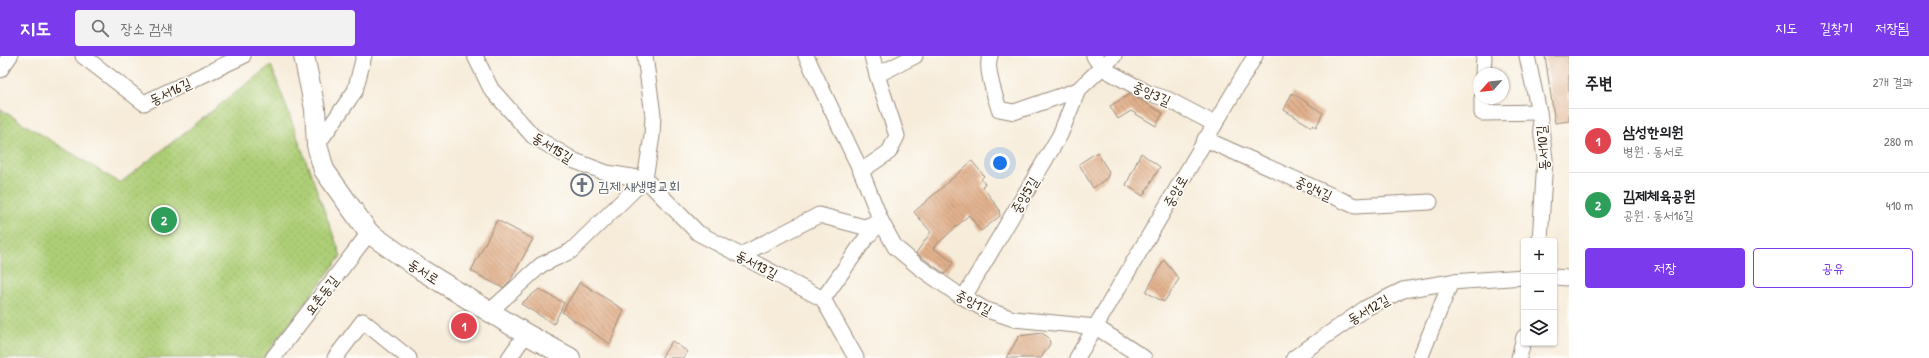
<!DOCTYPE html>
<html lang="ko">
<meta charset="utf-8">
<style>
:root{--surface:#fff;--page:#f2f2f2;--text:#202124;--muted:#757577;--line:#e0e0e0;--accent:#7c3aed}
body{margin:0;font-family:"Patrick Hand","Poor Story",sans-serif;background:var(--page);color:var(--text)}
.controls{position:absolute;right:12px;bottom:12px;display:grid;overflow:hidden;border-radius:4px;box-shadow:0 1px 3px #0004}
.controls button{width:36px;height:36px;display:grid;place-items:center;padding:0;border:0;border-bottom:1px solid var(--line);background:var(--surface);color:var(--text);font:20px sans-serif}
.compass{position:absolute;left:1473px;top:12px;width:36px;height:36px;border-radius:50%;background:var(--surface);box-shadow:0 1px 3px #0004;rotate:243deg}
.you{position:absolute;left:1000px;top:107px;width:14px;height:14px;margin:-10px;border:3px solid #fff;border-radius:50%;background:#1a73e8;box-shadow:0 0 0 6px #1a73e833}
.badge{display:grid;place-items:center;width:26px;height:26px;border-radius:50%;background:var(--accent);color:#fff;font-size:13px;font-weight:700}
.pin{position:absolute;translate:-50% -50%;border:2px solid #fff;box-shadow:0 1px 4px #0006}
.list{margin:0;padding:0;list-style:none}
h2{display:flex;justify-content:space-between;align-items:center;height:52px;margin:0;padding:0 16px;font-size:17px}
h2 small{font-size:13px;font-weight:400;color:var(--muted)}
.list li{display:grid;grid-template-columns:26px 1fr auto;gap:12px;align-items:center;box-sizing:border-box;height:64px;padding:0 16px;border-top:1px solid var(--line)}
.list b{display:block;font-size:15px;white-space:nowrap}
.list p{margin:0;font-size:13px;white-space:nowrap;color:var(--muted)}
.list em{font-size:13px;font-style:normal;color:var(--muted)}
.actions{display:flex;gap:8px;padding:12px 16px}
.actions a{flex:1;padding:9px 0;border:1px solid var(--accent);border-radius:4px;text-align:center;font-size:14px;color:var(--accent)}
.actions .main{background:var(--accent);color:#fff}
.icon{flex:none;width:22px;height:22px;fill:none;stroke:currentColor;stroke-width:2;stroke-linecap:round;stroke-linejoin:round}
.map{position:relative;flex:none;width:1569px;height:302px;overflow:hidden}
header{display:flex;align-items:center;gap:24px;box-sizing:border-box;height:56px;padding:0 20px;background:var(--accent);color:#fff}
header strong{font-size:19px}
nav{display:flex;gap:22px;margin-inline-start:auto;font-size:14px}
.search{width:280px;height:36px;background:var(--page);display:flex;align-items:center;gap:10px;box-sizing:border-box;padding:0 14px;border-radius:4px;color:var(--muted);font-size:15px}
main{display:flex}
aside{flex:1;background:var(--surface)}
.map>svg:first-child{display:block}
.park{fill:url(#park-dots);stroke:#747c4a}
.building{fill:url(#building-back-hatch)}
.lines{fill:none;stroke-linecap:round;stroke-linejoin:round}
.minor-casing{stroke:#998b7c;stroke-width:17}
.major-casing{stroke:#998b7c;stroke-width:22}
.minor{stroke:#fff;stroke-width:15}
.major{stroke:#fff;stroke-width:20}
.labels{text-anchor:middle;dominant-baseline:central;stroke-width:3.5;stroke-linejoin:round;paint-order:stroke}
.street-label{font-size:14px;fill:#3b2a1e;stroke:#fdfcf7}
.worship-label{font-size:14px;fill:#5b616d;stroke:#fdfcf7;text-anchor:start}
</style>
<header>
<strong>지도</strong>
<div class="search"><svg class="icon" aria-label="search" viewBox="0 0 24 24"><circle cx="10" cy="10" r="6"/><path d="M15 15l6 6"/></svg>장소 검색</div>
<nav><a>지도</a><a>길찾기</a><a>저장됨</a></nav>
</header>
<main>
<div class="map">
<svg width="1569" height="302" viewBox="0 0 1569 302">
<defs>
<pattern id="park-dots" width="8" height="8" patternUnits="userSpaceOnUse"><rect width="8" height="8" fill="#adce76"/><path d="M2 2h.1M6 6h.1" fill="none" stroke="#96b166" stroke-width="1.8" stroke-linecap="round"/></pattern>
<pattern id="building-back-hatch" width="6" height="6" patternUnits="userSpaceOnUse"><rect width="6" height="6" fill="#e2b18d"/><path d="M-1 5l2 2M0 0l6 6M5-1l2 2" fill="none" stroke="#b89073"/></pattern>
</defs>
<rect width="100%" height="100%" fill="#fdfcf7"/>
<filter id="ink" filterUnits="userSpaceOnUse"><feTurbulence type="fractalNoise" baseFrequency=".025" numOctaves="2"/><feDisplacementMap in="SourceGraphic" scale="8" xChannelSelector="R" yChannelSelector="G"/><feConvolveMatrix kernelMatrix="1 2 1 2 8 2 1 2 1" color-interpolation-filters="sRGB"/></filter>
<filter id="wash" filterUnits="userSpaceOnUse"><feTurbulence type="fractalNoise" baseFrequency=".012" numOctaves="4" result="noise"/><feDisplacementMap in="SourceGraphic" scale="16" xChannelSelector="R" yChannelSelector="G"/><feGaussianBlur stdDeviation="0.9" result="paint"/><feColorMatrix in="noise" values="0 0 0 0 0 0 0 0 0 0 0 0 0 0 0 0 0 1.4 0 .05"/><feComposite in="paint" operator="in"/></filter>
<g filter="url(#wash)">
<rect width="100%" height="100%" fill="#f7ecda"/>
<!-- park -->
<polygon class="park" points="271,9 341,200 263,302 0,302 0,53 120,127"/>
<g id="blocks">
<!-- building -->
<g class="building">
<polygon points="1545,0 1569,0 1569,65 1555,67"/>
<polygon points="1292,37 1323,57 1316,71 1313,69 1312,71 1284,54"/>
<polygon points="1130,38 1163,57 1156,70 1131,55 1118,63 1110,50"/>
<polygon points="1097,96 1109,116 1107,122 1093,132 1079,108"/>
<polygon points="1141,97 1160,111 1143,140 1126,129"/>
<polygon points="972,105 984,120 981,123 985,128 982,130 999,153 1000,160 981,175 969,159 933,192 953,206 945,218 916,197 931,176 914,156"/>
<polygon points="497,164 533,183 510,225 503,232 471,215"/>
<polygon points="1164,204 1179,223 1164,246 1146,236"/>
<polygon points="580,226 624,254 610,288 562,256"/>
<polygon points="539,233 564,247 554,268 521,248"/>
<polygon points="1042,277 1049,282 1050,288 1041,302 1006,302 1019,280"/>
<polygon points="672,285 688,296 683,302 661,302"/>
</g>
</g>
</g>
<g filter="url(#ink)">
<use href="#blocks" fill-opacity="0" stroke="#998b7c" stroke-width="1"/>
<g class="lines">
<!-- minor casing -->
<g class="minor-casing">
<g id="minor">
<polyline points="83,0 144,47 243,0"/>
<polyline points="475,0 491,33 533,80 575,105 607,117 645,123 698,177 823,243 856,302"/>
<polyline points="806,0 861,115 881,165 895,191 919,211 956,237 984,253 1014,263 1096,271 1144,302"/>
<path d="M990,0C985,12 995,40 999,53L1014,56L1078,34"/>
<polyline points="1094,0 1102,12 1148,37 1167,43 1215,68"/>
<polyline points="1527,0 1539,56 1545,103 1540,185"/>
<polyline points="0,14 10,0"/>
<polyline points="1483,18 1484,0"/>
<polyline points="877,19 915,0"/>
<polyline points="1482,42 1482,57 1539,56"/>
<polyline points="1205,83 1355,150 1430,146"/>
<polyline points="317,89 355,35 364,0"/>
<polyline points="861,115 889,96 897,80 877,19 872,0"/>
<polyline points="741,199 819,159 864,171 881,165"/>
<polyline points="1554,221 1569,222"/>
<polyline points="964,241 1060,79 1078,34 1114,0"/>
<polyline points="823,243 866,182 881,166"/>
<polyline points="489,256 541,209 571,195 645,123 652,80 653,59 645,0"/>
<polyline points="273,302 369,177"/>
<polyline points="335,302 363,265 409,302"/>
<polyline points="509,302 526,278"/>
<polyline points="1077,302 1255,0"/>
<polyline points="1294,302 1366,252 1403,234 1451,226 1524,221"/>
<polyline points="1420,302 1451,226"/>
<polyline points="1519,302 1524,281"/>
</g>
</g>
<!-- major casing -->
<g class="major-casing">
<polyline id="major" points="304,0 315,53 317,89 324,114 369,177 420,213 526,278 570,302"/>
</g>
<!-- minor -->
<use href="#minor" class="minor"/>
<!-- major -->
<use href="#major" class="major"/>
</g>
</g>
<!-- icons -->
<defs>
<g id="church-ring" transform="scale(1.15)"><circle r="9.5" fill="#fdfcf7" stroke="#6b7280" stroke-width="1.5"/><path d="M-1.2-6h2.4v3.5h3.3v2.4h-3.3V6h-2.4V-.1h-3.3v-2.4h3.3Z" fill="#6b7280"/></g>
</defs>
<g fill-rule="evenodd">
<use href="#church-ring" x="582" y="129"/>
</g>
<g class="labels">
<!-- street labels -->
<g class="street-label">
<text transform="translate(170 35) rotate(-25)">동서16길</text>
<text transform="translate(1152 37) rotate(24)">중앙3길</text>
<text transform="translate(553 91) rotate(32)">동서15길</text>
<text transform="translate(1542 92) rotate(-94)">동서10길</text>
<text transform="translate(1314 132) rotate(24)">중앙4길</text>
<text transform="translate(1175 135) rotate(-60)">중앙로</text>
<text transform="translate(1024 139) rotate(-59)">중앙5길</text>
<text transform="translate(757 208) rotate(28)">동서13길</text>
<text transform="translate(424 215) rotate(33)">동서로</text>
<text transform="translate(321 239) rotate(-53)">요촌동길</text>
<text transform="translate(974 246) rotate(27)">중앙1길</text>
<text transform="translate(1368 253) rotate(-30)">동서12길</text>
</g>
<!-- worship labels -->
<g class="worship-label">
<text x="598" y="129">김제 새생명교회</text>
</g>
</g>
</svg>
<div class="controls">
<button>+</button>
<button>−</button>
<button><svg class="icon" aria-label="layers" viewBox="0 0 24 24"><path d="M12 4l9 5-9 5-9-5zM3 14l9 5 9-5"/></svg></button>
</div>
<svg class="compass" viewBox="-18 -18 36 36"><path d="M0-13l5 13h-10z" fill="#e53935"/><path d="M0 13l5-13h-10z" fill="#757577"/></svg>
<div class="you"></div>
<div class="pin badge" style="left:464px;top:270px;background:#e0444e">1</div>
<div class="pin badge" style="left:164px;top:164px;background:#2e9e5b">2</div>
</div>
<aside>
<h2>주변<small>2개 결과</small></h2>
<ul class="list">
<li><span class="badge" style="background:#e0444e">1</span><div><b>삼성한의원</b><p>병원 · 동서로</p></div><em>280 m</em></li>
<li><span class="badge" style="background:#2e9e5b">2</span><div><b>김제체육공원</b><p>공원 · 동서16길</p></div><em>410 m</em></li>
</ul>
<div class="actions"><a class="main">저장</a><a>공유</a></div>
</aside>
</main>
